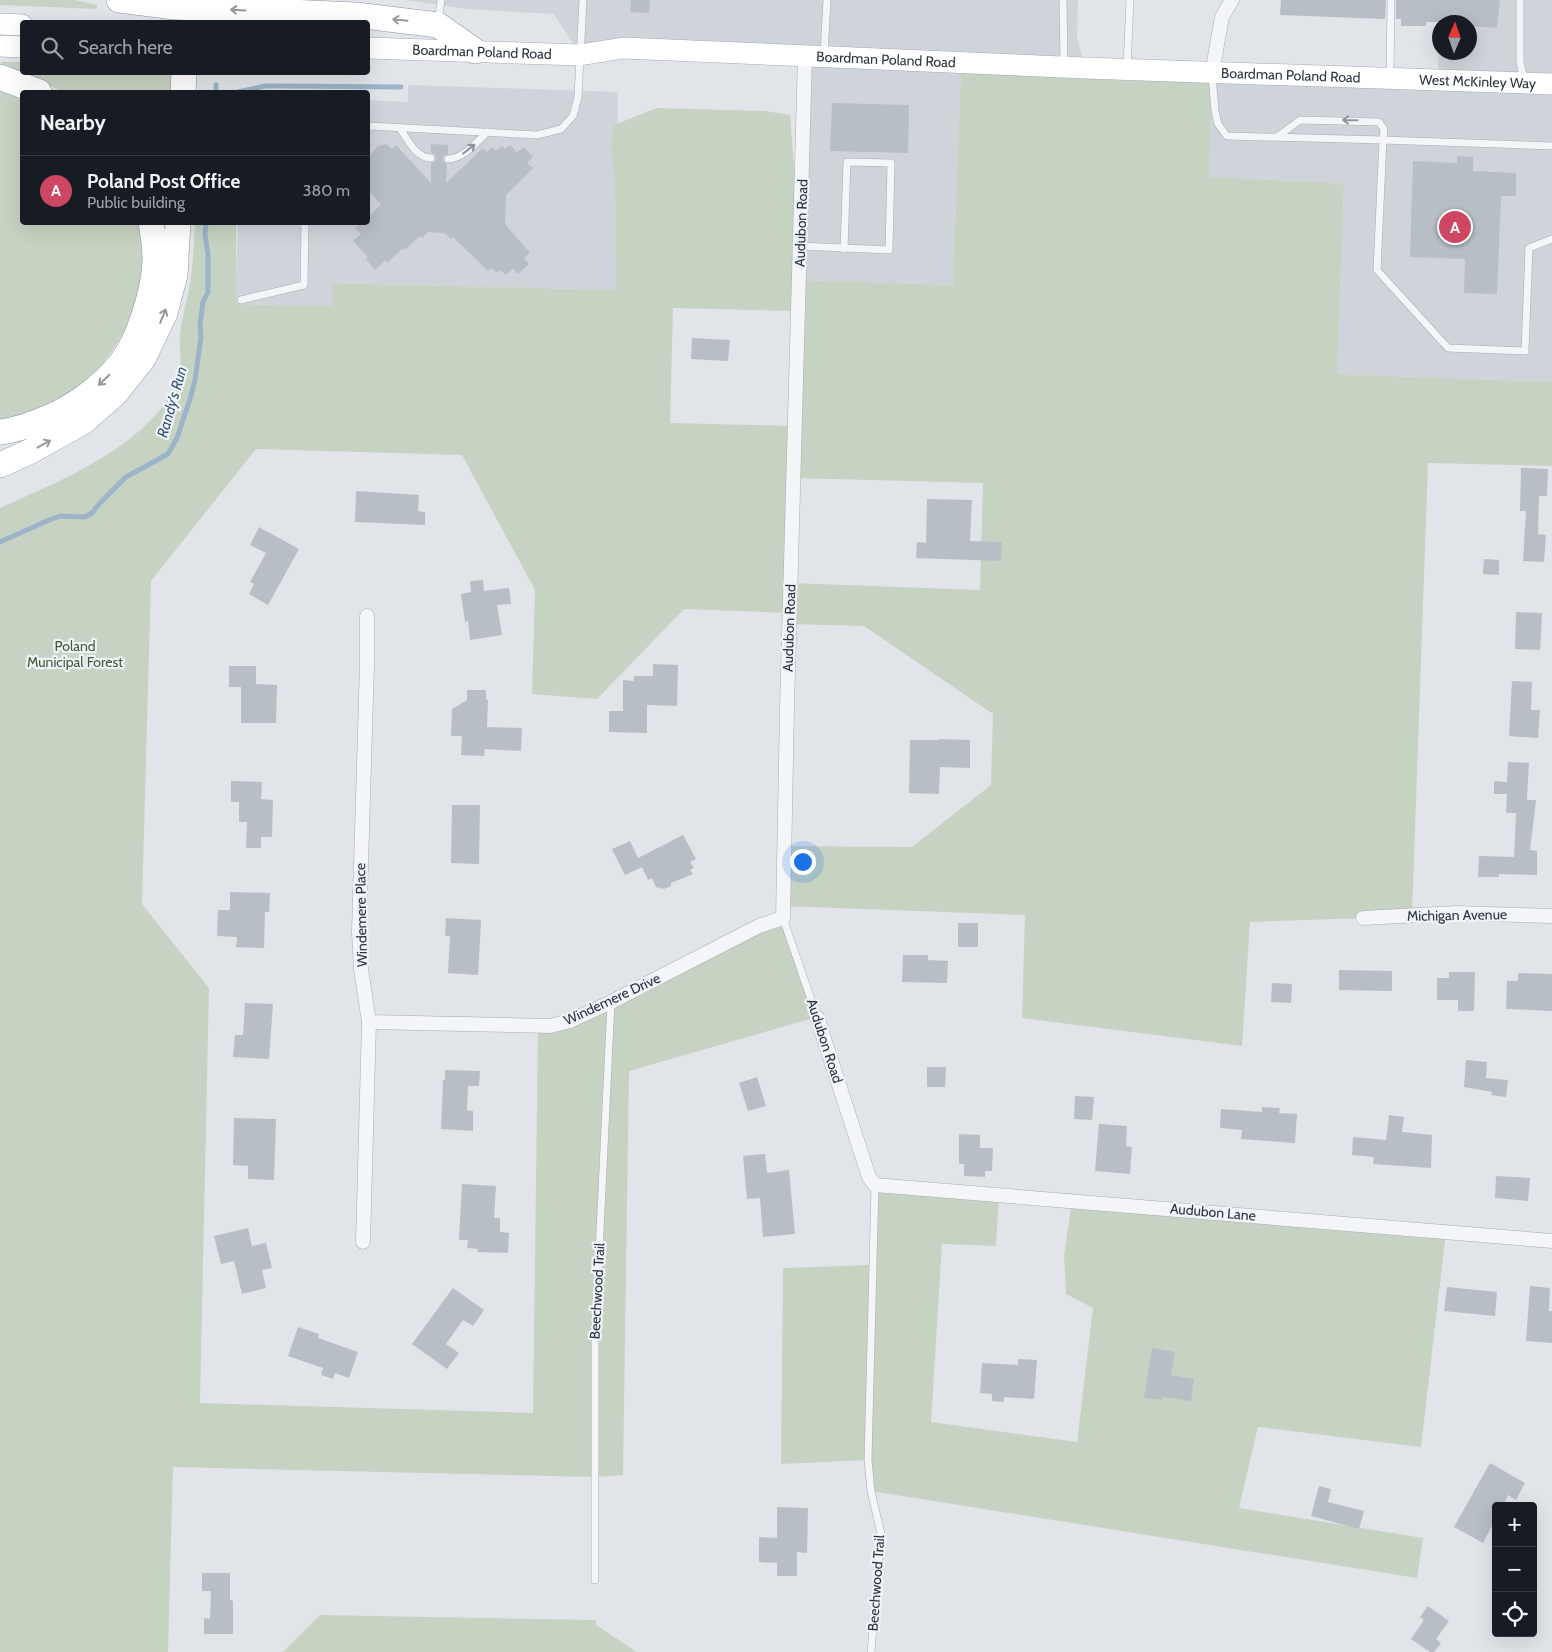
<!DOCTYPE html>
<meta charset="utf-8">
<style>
:root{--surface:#171b24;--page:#20242c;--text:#f1f3f6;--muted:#9ea1a6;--line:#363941;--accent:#cd4762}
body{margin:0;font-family:Cabin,sans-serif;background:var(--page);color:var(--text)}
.controls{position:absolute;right:15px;bottom:15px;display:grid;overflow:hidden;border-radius:5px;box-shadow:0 5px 20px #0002}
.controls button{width:45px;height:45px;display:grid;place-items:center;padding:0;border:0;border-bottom:1px solid var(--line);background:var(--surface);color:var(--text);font:25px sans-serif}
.compass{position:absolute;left:1432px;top:15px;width:45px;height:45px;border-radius:50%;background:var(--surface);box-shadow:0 5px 20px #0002;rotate:2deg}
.you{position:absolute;left:802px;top:861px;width:18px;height:18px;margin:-12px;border:4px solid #fff;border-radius:50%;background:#1a73e8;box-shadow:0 0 0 8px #1a73e833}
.badge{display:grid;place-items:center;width:32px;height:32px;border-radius:50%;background:var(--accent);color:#fff;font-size:16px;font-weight:700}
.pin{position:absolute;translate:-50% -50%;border:2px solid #fff;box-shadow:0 1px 5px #0006}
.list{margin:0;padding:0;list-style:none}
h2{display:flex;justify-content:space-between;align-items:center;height:65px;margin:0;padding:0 20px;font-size:21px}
h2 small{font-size:16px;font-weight:400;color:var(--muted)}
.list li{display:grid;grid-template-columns:32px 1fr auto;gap:15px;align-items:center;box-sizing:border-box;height:70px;padding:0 20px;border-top:1px solid var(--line)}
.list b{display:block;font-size:19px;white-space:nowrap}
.list p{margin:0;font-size:16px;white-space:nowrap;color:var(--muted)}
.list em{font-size:16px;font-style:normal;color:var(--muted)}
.icon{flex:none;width:28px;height:28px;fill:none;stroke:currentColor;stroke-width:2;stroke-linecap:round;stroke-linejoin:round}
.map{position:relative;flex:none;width:1552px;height:1652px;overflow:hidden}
.search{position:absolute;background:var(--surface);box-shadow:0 5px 20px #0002;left:20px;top:20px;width:350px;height:55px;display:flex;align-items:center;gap:12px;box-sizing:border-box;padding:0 18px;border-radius:5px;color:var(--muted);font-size:19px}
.panel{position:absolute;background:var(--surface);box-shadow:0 5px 20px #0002;left:20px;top:90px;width:350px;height:135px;border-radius:5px}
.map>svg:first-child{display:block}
.built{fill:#cfd4db;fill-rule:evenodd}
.green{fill:#c7d3c2;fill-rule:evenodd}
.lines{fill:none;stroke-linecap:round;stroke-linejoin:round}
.stream{stroke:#9cb4c9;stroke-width:5}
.building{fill:#b8bec6}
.lane-casing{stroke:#a6acb3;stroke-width:8}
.street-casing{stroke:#a6acb3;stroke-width:15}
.primary-casing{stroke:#a0a9b5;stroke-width:22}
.highway-casing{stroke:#8893a0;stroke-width:26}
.lane{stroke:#f3f5f8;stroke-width:7}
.street{stroke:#f3f5f8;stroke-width:14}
.primary{stroke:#fff;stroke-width:21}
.highway{stroke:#fff;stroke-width:25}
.oneway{stroke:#9499a0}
.oneway2{stroke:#8e949c}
.labels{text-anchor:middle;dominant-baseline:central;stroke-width:4.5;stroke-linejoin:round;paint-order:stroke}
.street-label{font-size:14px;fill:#293341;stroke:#f0f3f7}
.park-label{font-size:14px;fill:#405c36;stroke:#f0f3f7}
.water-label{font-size:15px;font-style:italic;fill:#335475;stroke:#f0f3f7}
</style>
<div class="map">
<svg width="1552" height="1652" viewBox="0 0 1552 1652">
<rect width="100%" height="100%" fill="#e1e5e9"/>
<!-- built -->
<g class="built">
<polygon points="405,0 1078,0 1077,37 1085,68 961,63 953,285 799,280 805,56 580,55 554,14 466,9"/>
<path d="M1440,0H1552V382L1337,374L1344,183L1209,177L1212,73L1438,80ZM1440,22H1470V52H1440Z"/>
<polygon points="408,85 618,92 616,290 333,283 332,306 235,304 238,223 368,222 368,100 408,102"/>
</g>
<!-- green -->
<g class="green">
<polygon points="0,0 74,0 97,5 97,9 0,5"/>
<polygon points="1,62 22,62 22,72 172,73 174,92 64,92 27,75 2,66"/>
<path d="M961,63L1212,73L1209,177L1344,183L1337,374L1552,382V466L1428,463L1412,915L1363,918L1250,922L1242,1046L1022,1018L1025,915L783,906L785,846L912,847L991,785L993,714L864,626L789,624V613L684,609L597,699L532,694L535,590L462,455L256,449L151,581L142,904L209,988L200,1403L533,1413L538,1027L550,1026L783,918L817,1017L629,1071L623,1475L594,1477L173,1467L168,1652H0V508C60,481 151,445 178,380C183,369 179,348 180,335C182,317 187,301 190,283C193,263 194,243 195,223H236V304L332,306V283L616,290L615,177L611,145L614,125L657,108L765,111L790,115L800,246V280L953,285ZM673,308L798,311L795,426L670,423ZM794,478L983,483L980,590L791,583Z"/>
<path d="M0,87L22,94V222L140,223C155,302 110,384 33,412C23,416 11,418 0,420Z"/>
<polygon points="875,1185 999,1195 996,1246 942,1244 931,1422 1077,1442 1093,1308 1066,1294 1064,1256 1072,1201 1446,1232 1421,1447 1258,1427 1239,1508 1423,1538 1417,1578 871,1491 868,1460 781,1464 783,1268 872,1265"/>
<polygon points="320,1615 596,1620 596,1625 637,1652 283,1652"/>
</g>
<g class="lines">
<!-- stream -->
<g class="stream">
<polyline points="216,85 216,92"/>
<polyline points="238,92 265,86 282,86 401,87"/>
<polyline points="0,542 47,521 60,516 85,517 92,513 99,504 126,477 168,454 177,438 190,399 195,380 201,337 200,324 203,302 208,292 208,254 205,235 206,222"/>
</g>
</g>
<!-- building -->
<g class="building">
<polygon points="631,0 650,0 649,13 630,12"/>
<polygon points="1281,0 1386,0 1385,19 1280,15"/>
<polygon points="1396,0 1500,0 1497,28 1470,26 1470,22 1426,22 1426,26 1401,26 1401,19 1396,19"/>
<polygon points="832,103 909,105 908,153 830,151"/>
<polygon points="387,144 392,149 396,145 431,183 431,163 435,162 436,158 435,154 431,153 431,144 448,145 448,154 444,155 443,159 444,163 447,164 446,183 483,148 487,152 492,147 496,151 502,146 505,149 510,145 517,152 524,147 533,157 527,163 533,168 506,195 505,224 530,253 524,258 529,264 518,274 513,268 506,275 501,270 497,273 491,268 488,271 453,237 451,239 444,233 428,232 422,238 420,236 404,250 402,249 387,263 385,260 375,270 366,259 368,257 353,241 361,234 355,228 361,222 368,222 368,217 381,205 368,190 368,157 378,146"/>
<polygon points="1457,156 1473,157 1473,171 1516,173 1516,196 1501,196 1497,294 1464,293 1465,259 1410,257 1413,161 1457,163"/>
<polygon points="692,338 730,340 728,361 691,359"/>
<polygon points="1521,468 1548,469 1547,496 1539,496 1538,534 1546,535 1544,562 1523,561 1526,511 1520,511"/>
<polygon points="356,491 419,495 418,511 425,512 425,525 355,522"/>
<polygon points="927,499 972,500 970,541 1002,542 1001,561 916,558 917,542 926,543"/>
<polygon points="259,527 299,549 268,605 249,594 254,584 250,582 266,553 250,545"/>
<polygon points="1484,559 1499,560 1499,575 1483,574"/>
<polygon points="483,580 484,591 509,588 511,604 497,605 502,635 470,640 468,621 465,622 461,594 471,592 470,581"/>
<polygon points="1516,612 1542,613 1540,650 1515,649"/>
<polygon points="653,664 678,665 677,706 647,705 647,733 609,732 609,711 623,711 623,680 634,681 634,676 653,676"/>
<polygon points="229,666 256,666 256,684 277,685 276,723 241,723 241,687 229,687"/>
<polygon points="1512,681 1532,682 1531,710 1540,710 1538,738 1509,736"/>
<polygon points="467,690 486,690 486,699 488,700 487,727 522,728 521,751 485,749 484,756 461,755 462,736 451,736 452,709 467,700"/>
<polygon points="939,739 970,740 970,768 940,767 939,794 909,793 910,740 939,740"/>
<polygon points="1508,762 1529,763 1527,800 1536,800 1530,850 1537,851 1537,875 1499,874 1499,877 1478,877 1479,856 1514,857 1516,813 1506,813 1507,794 1494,794 1494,781 1507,782"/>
<polygon points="231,781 262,782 261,799 273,800 272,837 261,837 261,848 246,848 247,822 239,822 239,802 231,802"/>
<polygon points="452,805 480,805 479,864 451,863"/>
<polygon points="683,835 696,859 690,862 694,868 690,870 693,874 671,883 671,886 664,889 656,887 652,878 648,880 642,867 625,875 612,849 630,841 638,858"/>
<polygon points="230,892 270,893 269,912 265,912 264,948 236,947 237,937 217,936 218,910 230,910"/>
<polygon points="446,918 481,920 478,975 448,973 450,936 445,936"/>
<rect x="958" y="923" width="20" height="24"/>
<polygon points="903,955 928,955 928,960 948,961 947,983 902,982"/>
<polygon points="1339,970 1392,971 1392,991 1339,990"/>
<polygon points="1449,972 1475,972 1474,1011 1458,1011 1458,1000 1437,1000 1437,978 1449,978"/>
<polygon points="1518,973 1552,974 1552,1011 1506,1009 1507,981 1518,981"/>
<polygon points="1272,983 1292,984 1291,1003 1271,1002"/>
<polygon points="245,1003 273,1004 269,1059 233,1057 235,1035 243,1035"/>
<polygon points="1466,1060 1487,1062 1486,1078 1508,1080 1506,1097 1491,1095 1492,1092 1464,1087"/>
<polygon points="927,1067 946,1067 945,1087 927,1087"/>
<polygon points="445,1070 480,1071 479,1086 468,1086 467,1110 473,1111 473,1131 441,1129 443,1080 445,1080"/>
<polygon points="757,1077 766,1106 748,1111 739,1083"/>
<polygon points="1075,1096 1094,1097 1092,1120 1074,1119"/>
<polygon points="1262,1107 1280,1108 1279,1113 1297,1114 1295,1143 1241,1139 1242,1130 1220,1128 1221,1109 1262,1112"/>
<polygon points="1389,1115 1404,1117 1402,1132 1432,1135 1431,1168 1373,1164 1374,1157 1352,1155 1353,1137 1386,1140"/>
<polygon points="234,1118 276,1119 274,1180 248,1179 248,1166 233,1165"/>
<polygon points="1099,1124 1127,1126 1126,1146 1132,1147 1130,1174 1095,1171"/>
<polygon points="959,1134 980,1135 980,1148 993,1148 992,1171 985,1171 985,1177 964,1176 964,1164 959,1164"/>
<polygon points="765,1154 767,1173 789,1170 795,1234 763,1237 760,1198 747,1199 743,1156"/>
<polygon points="1496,1176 1530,1178 1528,1201 1495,1198"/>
<polygon points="462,1184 496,1186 494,1218 500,1218 500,1232 509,1233 508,1253 477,1252 478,1249 467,1248 468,1240 459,1240"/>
<polygon points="248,1228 252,1246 266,1243 272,1268 262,1270 266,1288 242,1294 234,1261 221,1264 214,1236"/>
<polygon points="1530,1286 1550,1288 1549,1311 1552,1311 1552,1343 1526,1341"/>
<polygon points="1447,1287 1497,1292 1495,1316 1444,1311"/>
<polygon points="453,1288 484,1310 473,1326 463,1320 446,1344 459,1353 447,1369 412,1344"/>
<polygon points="298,1327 319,1334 318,1338 358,1352 349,1378 335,1373 333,1379 321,1375 323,1368 288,1356"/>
<polygon points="1152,1348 1175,1352 1171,1375 1194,1379 1191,1401 1163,1397 1162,1400 1144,1398"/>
<polygon points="1018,1359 1037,1360 1034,1399 1004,1397 1004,1402 992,1401 992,1394 980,1393 982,1363 1018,1365"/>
<polygon points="1490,1463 1525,1483 1516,1500 1508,1495 1503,1506 1496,1506 1496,1518 1483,1543 1454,1527"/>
<polygon points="1319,1486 1331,1489 1328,1502 1364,1511 1359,1529 1311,1516"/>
<polygon points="777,1507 808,1508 807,1553 797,1552 797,1576 777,1576 777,1563 759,1562 759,1537 777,1538"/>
<polygon points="202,1573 230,1573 230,1600 233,1601 233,1634 204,1634 204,1618 210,1619 211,1591 202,1591"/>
<polygon points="1428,1606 1449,1621 1436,1639 1441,1643 1434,1652 1430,1652 1411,1639 1424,1620 1420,1617"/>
</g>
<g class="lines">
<!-- lane casing -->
<g class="lane-casing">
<g id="lane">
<polyline points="1063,0 1064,65"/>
<polyline points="1520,0 1520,62 1524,80"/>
<polyline points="438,22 441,0"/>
<polyline points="824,54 827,0"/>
<polyline points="1127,67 1130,0"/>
<polyline points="1212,75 1215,111 1218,124 1227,136 1383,140 1384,129 1379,122 1300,120 1277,137"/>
<polyline points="1390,75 1391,0"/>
<polyline points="368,126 537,135 561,129 573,116 578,97 583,0"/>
<path d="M400,128C407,139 416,158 431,158"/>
<polyline points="1552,146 1383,140 1377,270 1448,348 1525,351 1529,248 1552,239"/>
<path d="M448,159C463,159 476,143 487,132"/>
<polyline points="800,246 889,250 891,163 847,162 844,249"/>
<polyline points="241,300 304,285 305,222"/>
<polyline points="783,918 817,1017"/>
<polyline points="595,1580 595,1336 611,1002"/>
<polyline points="871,1652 881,1534 871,1491 868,1460 875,1185"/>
</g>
</g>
<!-- street casing -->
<g class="street-casing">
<g id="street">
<polyline points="1212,73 1222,17 1232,0"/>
<polyline points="1363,918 1456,913 1552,916"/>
<polyline points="817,1017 869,1177 875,1185 1552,1241"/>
<polyline points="369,1022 550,1026 570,1021 611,1002 759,926 783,918 787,707 805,56"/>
<polyline points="363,1242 369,1022 361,969 359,932 367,664 367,616"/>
</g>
</g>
<!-- primary casing -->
<g class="primary-casing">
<g id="primary">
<polyline points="0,24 22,25"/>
<polyline points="0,46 22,47"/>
<path id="s1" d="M368,48L580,55L623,48L1085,68L1552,84"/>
</g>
</g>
<!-- highway casing -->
<g class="highway-casing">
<g id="highway">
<polyline points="119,0 175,7 356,15 438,25 475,51"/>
<polyline points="0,77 39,92"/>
<polyline points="183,92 184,72"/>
<path d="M0,432C17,430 31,425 47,418C74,407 101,387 120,364C139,340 154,291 155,260C155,248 153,234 151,222"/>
<polyline points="0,465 31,451 83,422 116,393 143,359 165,313 175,275 178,222"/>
</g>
</g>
<!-- lane -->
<use href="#lane" class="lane"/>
<!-- street -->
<use href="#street" class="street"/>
<!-- primary -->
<use href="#primary" class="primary"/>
<!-- highway -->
<use href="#highway" class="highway"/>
</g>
<!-- one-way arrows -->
<defs><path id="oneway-shaft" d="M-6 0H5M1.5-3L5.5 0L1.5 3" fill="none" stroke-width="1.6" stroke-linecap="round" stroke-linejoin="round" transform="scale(1.25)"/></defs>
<g class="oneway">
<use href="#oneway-shaft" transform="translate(238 10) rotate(-177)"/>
<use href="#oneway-shaft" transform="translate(400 20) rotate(-174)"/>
<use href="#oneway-shaft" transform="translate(163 316) rotate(-68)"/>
<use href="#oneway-shaft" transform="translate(104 380) rotate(136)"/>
<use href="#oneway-shaft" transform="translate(44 444) rotate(-29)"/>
</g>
<g class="oneway2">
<use href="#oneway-shaft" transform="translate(1350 120) rotate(-179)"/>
<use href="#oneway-shaft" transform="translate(469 149) rotate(-38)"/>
</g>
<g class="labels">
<!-- street labels -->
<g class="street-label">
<text stroke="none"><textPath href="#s1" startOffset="114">Boardman Poland Road</textPath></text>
<text stroke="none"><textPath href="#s1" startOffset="519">Boardman Poland Road</textPath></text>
<text stroke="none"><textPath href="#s1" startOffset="924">Boardman Poland Road</textPath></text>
<text stroke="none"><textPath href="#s1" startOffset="1111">West McKinley Way</textPath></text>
<text transform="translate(801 223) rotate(-88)">Audubon Road</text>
<text transform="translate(789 628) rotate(-88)">Audubon Road</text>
<text transform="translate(361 915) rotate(-91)">Windemere Place</text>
<text transform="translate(1457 915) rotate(-1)">Michigan Avenue</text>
<text transform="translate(612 999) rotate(-25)">Windemere Drive</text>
<text transform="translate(825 1041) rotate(72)">Audubon Road</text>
<text transform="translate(1213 1212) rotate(5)">Audubon Lane</text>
<text transform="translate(597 1291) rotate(-87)">Beechwood Trail</text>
<text transform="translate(876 1583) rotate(-86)">Beechwood Trail</text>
</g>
<!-- park labels -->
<g class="park-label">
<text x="75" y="646">Poland<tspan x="75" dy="16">Municipal Forest</tspan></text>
</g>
<!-- water labels -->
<g class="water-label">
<text transform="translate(172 402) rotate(-74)">Randy's Run</text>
</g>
</g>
</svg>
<div class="controls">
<button>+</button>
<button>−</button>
<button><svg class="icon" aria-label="locate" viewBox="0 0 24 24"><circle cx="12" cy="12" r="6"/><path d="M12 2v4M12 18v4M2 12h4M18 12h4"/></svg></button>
</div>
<svg class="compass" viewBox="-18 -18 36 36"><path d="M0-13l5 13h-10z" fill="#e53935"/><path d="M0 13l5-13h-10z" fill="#9ea1a6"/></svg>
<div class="you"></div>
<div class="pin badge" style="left:1455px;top:227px">A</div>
<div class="search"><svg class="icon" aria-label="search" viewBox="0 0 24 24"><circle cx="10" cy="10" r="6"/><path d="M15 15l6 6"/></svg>Search here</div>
<section class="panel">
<h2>Nearby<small></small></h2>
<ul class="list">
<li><span class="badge">A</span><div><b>Poland Post Office</b><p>Public building</p></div><em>380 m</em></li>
</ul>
</section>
</div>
